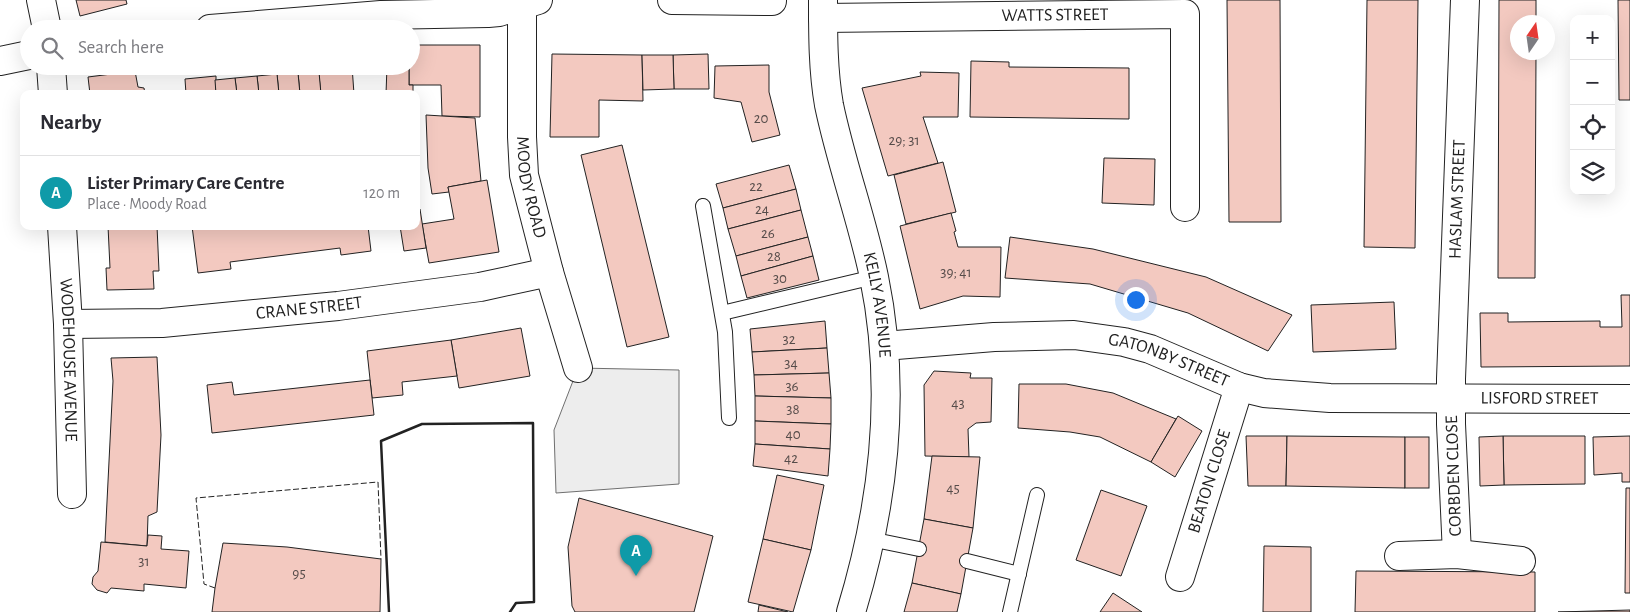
<!DOCTYPE html>
<meta charset="utf-8">
<style>
:root{--surface:#fff;--page:#f2f2f3;--text:#2b2b33;--muted:#7c7c81;--line:#e1e1e2;--accent:#db2777}
body{margin:0;font-family:"Alegreya Sans",sans-serif;background:var(--page);color:var(--text)}
.controls{position:absolute;right:15px;top:15px;display:grid;overflow:hidden;border-radius:10px;box-shadow:0 5px 20px #0002}
.controls button{width:45px;height:45px;display:grid;place-items:center;padding:0;border:0;border-bottom:1px solid var(--line);background:var(--surface);color:var(--text);font:25px sans-serif}
.compass{position:absolute;left:1510px;top:15px;width:45px;height:45px;border-radius:50%;background:var(--surface);box-shadow:0 5px 20px #0002;rotate:13deg}
.you{position:absolute;left:1135px;top:299px;width:18px;height:18px;margin:-12px;border:4px solid #fff;border-radius:50%;background:#1a73e8;box-shadow:0 0 0 8px #1a73e833}
.badge{display:grid;place-items:center;width:32px;height:32px;border-radius:50%;background:var(--accent);color:#fff;font-size:16px;font-weight:700}
.pin{position:absolute;translate:-50% -41px;filter:drop-shadow(0 1px 2px #0008)}
.pin::after{content:'';position:absolute;top:26px;width:18px;height:15px;background:inherit;clip-path:polygon(0 0,100% 0,50% 100%)}
.list{margin:0;padding:0;list-style:none}
h2{display:flex;justify-content:space-between;align-items:center;height:65px;margin:0;padding:0 20px;font-size:21px}
h2 small{font-size:16px;font-weight:400;color:var(--muted)}
.list li{display:grid;grid-template-columns:32px 1fr auto;gap:15px;align-items:center;box-sizing:border-box;height:75px;padding:0 20px;border-top:1px solid var(--line)}
.list b{display:block;font-size:19px;white-space:nowrap}
.list p{margin:0;font-size:16px;white-space:nowrap;color:var(--muted)}
.list em{font-size:16px;font-style:normal;color:var(--muted)}
.icon{flex:none;width:28px;height:28px;fill:none;stroke:currentColor;stroke-width:2;stroke-linecap:round;stroke-linejoin:round}
.map{position:relative;flex:none;width:1630px;height:612px;overflow:hidden}
.search{position:absolute;background:var(--surface);box-shadow:0 5px 20px #0002;left:20px;top:20px;width:400px;height:55px;display:flex;align-items:center;gap:12px;box-sizing:border-box;padding:0 18px;border-radius:28px;color:var(--muted);font-size:19px}
.panel{position:absolute;background:var(--surface);box-shadow:0 5px 20px #0002;left:20px;top:90px;width:400px;height:140px;border-radius:10px}
.map>svg:first-child{display:block}
.parking{fill:#ededed;stroke:#6f6f6f}
.building{fill:#f3c9c0;stroke:#222}
.lines{fill:none;stroke-linecap:round;stroke-linejoin:round}
.service-casing{stroke:#222;stroke-width:16}
.minor-casing{stroke:#222;stroke-width:30}
.service{stroke:#fff;stroke-width:14}
.minor{stroke:#fff;stroke-width:28}
.fence{stroke:#222;stroke-width:1;stroke-dasharray:6 2.5;stroke-linecap:butt}
.wall{stroke:#222;stroke-width:2.5}
.labels{text-anchor:middle;dominant-baseline:central;stroke-width:4;stroke-linejoin:round;paint-order:stroke}
.number-label{font-size:15px;fill:#564c4a}
.street-label{font-size:18px;fill:#222;stroke:#fff}
</style>
<div class="map">
<svg width="1630" height="612" viewBox="0 0 1630 612">
<rect width="100%" height="100%" fill="#fff"/>
<!-- parking -->
<polygon class="parking" points="578,368 679,370 679,484 556,493 554,430"/>
<!-- building -->
<g class="building">
<polygon points="76,0 126,0 127,4 80,16"/>
<polygon points="1227,0 1280,0 1281,222 1229,222"/>
<polygon points="1367,0 1418,0 1415,248 1364,247"/>
<polygon points="1499,0 1536,0 1536,22 1518,22 1518,52 1536,52 1535,278 1498,278"/>
<polygon points="1618,0 1630,0 1630,100 1619,100"/>
<polygon points="411,45 480,45 480,117 442,116 441,85 409,85 409,66 411,66"/>
<polygon points="552,54 642,55 643,101 599,100 599,137 550,137"/>
<polygon points="708,54 709,89 674,89 673,55"/>
<polygon points="642,55 673,55 674,89 643,90"/>
<polygon points="971,61 1009,62 1009,67 1129,68 1129,119 970,117"/>
<polygon points="769,65 769,92 780,135 752,142 741,102 714,98 715,66"/>
<polygon points="352,66 354,94 321,94 318,67"/>
<polygon points="387,66 409,66 409,85 413,85 413,94 386,94"/>
<polygon points="135,71 138,87 144,88 145,94 90,94 88,77"/>
<polygon points="319,72 321,94 300,94 298,73"/>
<polygon points="920,72 959,73 958,117 923,117 938,163 888,176 862,88 921,76"/>
<polygon points="298,73 300,94 279,94 277,74"/>
<polygon points="277,74 279,94 259,94 257,76"/>
<polygon points="216,76 216,94 186,94 185,79"/>
<polygon points="257,76 259,94 237,94 235,78"/>
<polygon points="235,78 237,94 216,94 215,80"/>
<polygon points="426,115 475,118 481,181 448,187 449,192 432,194 428,168"/>
<polygon points="622,145 669,337 627,347 581,155"/>
<polygon points="1104,158 1155,159 1154,205 1102,203"/>
<polygon points="943,162 956,212 906,224 894,175"/>
<polygon points="789,165 796,189 723,208 716,184"/>
<polygon points="487,180 499,252 429,263 422,224 454,219 448,187"/>
<polygon points="796,189 801,210 728,229 723,208"/>
<polygon points="420,209 426,248 404,251 400,226 416,226 416,210"/>
<polygon points="801,210 808,237 736,256 728,229"/>
<polygon points="951,213 956,231 954,232 958,247 1001,247 1000,297 963,296 920,309 900,226"/>
<polygon points="108,226 157,226 159,271 153,271 154,289 107,290 106,268 110,268"/>
<polygon points="192,226 368,226 371,251 341,255 340,248 230,262 231,269 198,273"/>
<polygon points="808,237 813,256 741,276 736,256"/>
<polygon points="1010,237 1093,249 1206,277 1292,315 1268,351 1188,313 1090,284 1005,278"/>
<polygon points="813,256 819,280 747,298 741,276"/>
<polygon points="1621,295 1630,295 1630,366 1481,367 1480,313 1508,313 1508,322 1600,321 1600,327 1622,327"/>
<polygon points="1394,302 1396,349 1313,352 1311,305"/>
<polygon points="825,321 827,348 752,352 750,329"/>
<polygon points="521,328 530,376 459,388 451,340"/>
<polygon points="451,340 457,376 402,382 403,395 372,398 367,351"/>
<polygon points="827,348 829,373 754,375 752,352"/>
<polygon points="157,357 161,435 157,512 148,516 147,546 105,542 113,381 111,358"/>
<polygon points="934,371 971,373 970,378 992,378 991,422 976,423 968,429 969,457 925,456 924,385"/>
<polygon points="829,373 831,398 755,396 754,375"/>
<polygon points="370,380 374,415 212,433 207,385 232,382 234,395"/>
<polygon points="1019,384 1066,384 1113,393 1176,419 1151,462 1100,437 1070,432 1018,428"/>
<polygon points="755,396 831,398 831,424 755,421"/>
<polygon points="1178,416 1202,431 1175,477 1151,462"/>
<polygon points="755,421 831,424 830,449 755,444"/>
<polygon points="1246,436 1287,436 1286,486 1248,486"/>
<polygon points="1287,436 1405,437 1405,488 1286,486"/>
<polygon points="1503,436 1585,436 1585,484 1504,485"/>
<polygon points="1503,436 1504,485 1480,486 1479,437"/>
<polygon points="1630,436 1630,482 1622,482 1622,473 1594,475 1593,437"/>
<rect x="1405" y="437" width="24" height="51"/>
<polygon points="755,444 830,449 828,476 753,466"/>
<polygon points="932,456 980,457 973,528 924,519"/>
<polygon points="777,475 824,485 811,550 763,539"/>
<polygon points="1626,488 1630,488 1630,593 1625,593"/>
<polygon points="1101,490 1147,506 1121,576 1076,560"/>
<polygon points="579,498 713,536 694,612 575,612 572,606 568,547"/>
<polygon points="924,519 973,528 961,594 912,583"/>
<polygon points="148,535 162,536 161,549 189,551 186,588 144,584 144,591 111,588 107,593 97,590 92,584 93,577 98,571 101,542 147,546"/>
<polygon points="763,539 811,550 793,612 748,602"/>
<polygon points="223,543 287,547 381,559 380,612 212,612 215,588"/>
<polygon points="1264,546 1311,547 1311,612 1263,612"/>
<polygon points="1356,571 1535,572 1535,612 1355,612"/>
<polygon points="912,583 961,594 957,612 904,612"/>
<polygon points="1113,593 1142,612 1100,612"/>
<polygon points="759,605 788,612 758,612"/>
<polygon points="1630,610 1630,612 1558,612"/>
</g>
<g class="lines">
<!-- service casing -->
<g class="service-casing">
<g id="service">
<polyline points="703,206 725,332 729,418"/>
<polyline points="722,313 874,277"/>
<polyline points="870,539 919,549"/>
<polyline points="967,561 1019,574"/>
<polyline points="1010,612 1037,495"/>
</g>
</g>
<!-- minor casing -->
<g class="minor-casing">
<g id="minor">
<polyline points="41,0 47,29"/>
<path id="s1" d="M522,0V137L524,175L549,272L578,368"/>
<polyline points="672,0 772,1"/>
<path id="s2" d="M823,0C823,35 823,71 829,105C841,163 862,219 874,277C897,389 884,504 851,612"/>
<path id="s3" d="M823,18L1185,14V207"/>
<polyline points="210,29 381,15 488,13 499,12 538,0"/>
<polyline points="0,61 29,55"/>
<polyline points="51,66 53,94"/>
<path id="s4" d="M62,226L68,324L72,494"/>
<path id="s5" d="M68,324L162,323L338,306L480,287L549,272"/>
<path id="s6" d="M884,346L994,337L1074,335L1124,342L1150,349L1239,387L1264,393L1330,398L1630,399"/>
<path id="s7" d="M1457,554L1451,424V379L1465,0"/>
<polyline points="1399,556 1457,554 1521,561"/>
<path id="s8" d="M1180,577L1239,387"/>
</g>
</g>
<!-- service -->
<use href="#service" class="service"/>
<!-- minor -->
<use href="#minor" class="minor"/>
<!-- fence -->
<polyline class="fence" points="215,588 204,584 196,498 378,482 381,559"/>
<!-- wall -->
<polyline class="wall" points="389,612 381,441 422,424 533,423 534,602 516,603 510,612"/>
</g>
<g class="labels">
<!-- number labels -->
<g class="number-label">
<text x="761" y="118">20</text>
<text x="904" y="140">29; 31</text>
<text x="756" y="186">22</text>
<text x="762" y="209">24</text>
<text x="768" y="233">26</text>
<text x="774" y="256">28</text>
<text x="956" y="272">39; 41</text>
<text x="780" y="278">30</text>
<text x="789" y="339">32</text>
<text x="791" y="363">34</text>
<text x="792" y="386">36</text>
<text x="958" y="403">43</text>
<text x="793" y="409">38</text>
<text x="793" y="434">40</text>
<text x="791" y="458">42</text>
<text x="953" y="488">45</text>
<text x="144" y="561">31</text>
<text x="299" y="573">95</text>
</g>
<!-- street labels -->
<g class="street-label">
<text stroke="none"><textPath href="#s3" startOffset="232">WATTS STREET</textPath></text>
<text stroke="none"><textPath href="#s1" startOffset="188">MOODY ROAD</textPath></text>
<text stroke="none"><textPath href="#s7" startOffset="355">HASLAM STREET</textPath></text>
<text stroke="none"><textPath href="#s2" startOffset="311">KELLY AVENUE</textPath></text>
<text stroke="none"><textPath href="#s5" startOffset="242">CRANE STREET</textPath></text>
<text stroke="none"><textPath href="#s4" startOffset="134">WODEHOUSE AVENUE</textPath></text>
<text stroke="none"><textPath href="#s6" startOffset="289">GATONBY STREET</textPath></text>
<text stroke="none"><textPath href="#s6" startOffset="666">LISFORD STREET</textPath></text>
<text transform="translate(1454 476) rotate(-92)">CORBDEN CLOSE</text>
<text stroke="none"><textPath href="#s8" startOffset="100">BEATON CLOSE</textPath></text>
</g>
</g>
</svg>
<div class="controls">
<button>+</button>
<button>−</button>
<button><svg class="icon" aria-label="locate" viewBox="0 0 24 24"><circle cx="12" cy="12" r="6"/><path d="M12 2v4M12 18v4M2 12h4M18 12h4"/></svg></button>
<button><svg class="icon" aria-label="layers" viewBox="0 0 24 24"><path d="M12 4l9 5-9 5-9-5zM3 14l9 5 9-5"/></svg></button>
</div>
<svg class="compass" viewBox="-18 -18 36 36"><path d="M0-13l5 13h-10z" fill="#e53935"/><path d="M0 13l5-13h-10z" fill="#7c7c81"/></svg>
<div class="you"></div>
<div class="pin badge" style="left:636px;top:576px;background:#0f9aa8">A</div>
<div class="search"><svg class="icon" aria-label="search" viewBox="0 0 24 24"><circle cx="10" cy="10" r="6"/><path d="M15 15l6 6"/></svg>Search here</div>
<section class="panel">
<h2>Nearby<small></small></h2>
<ul class="list">
<li><span class="badge" style="background:#0f9aa8">A</span><div><b>Lister Primary Care Centre</b><p>Place · Moody Road</p></div><em>120 m</em></li>
</ul>
</section>
</div>
